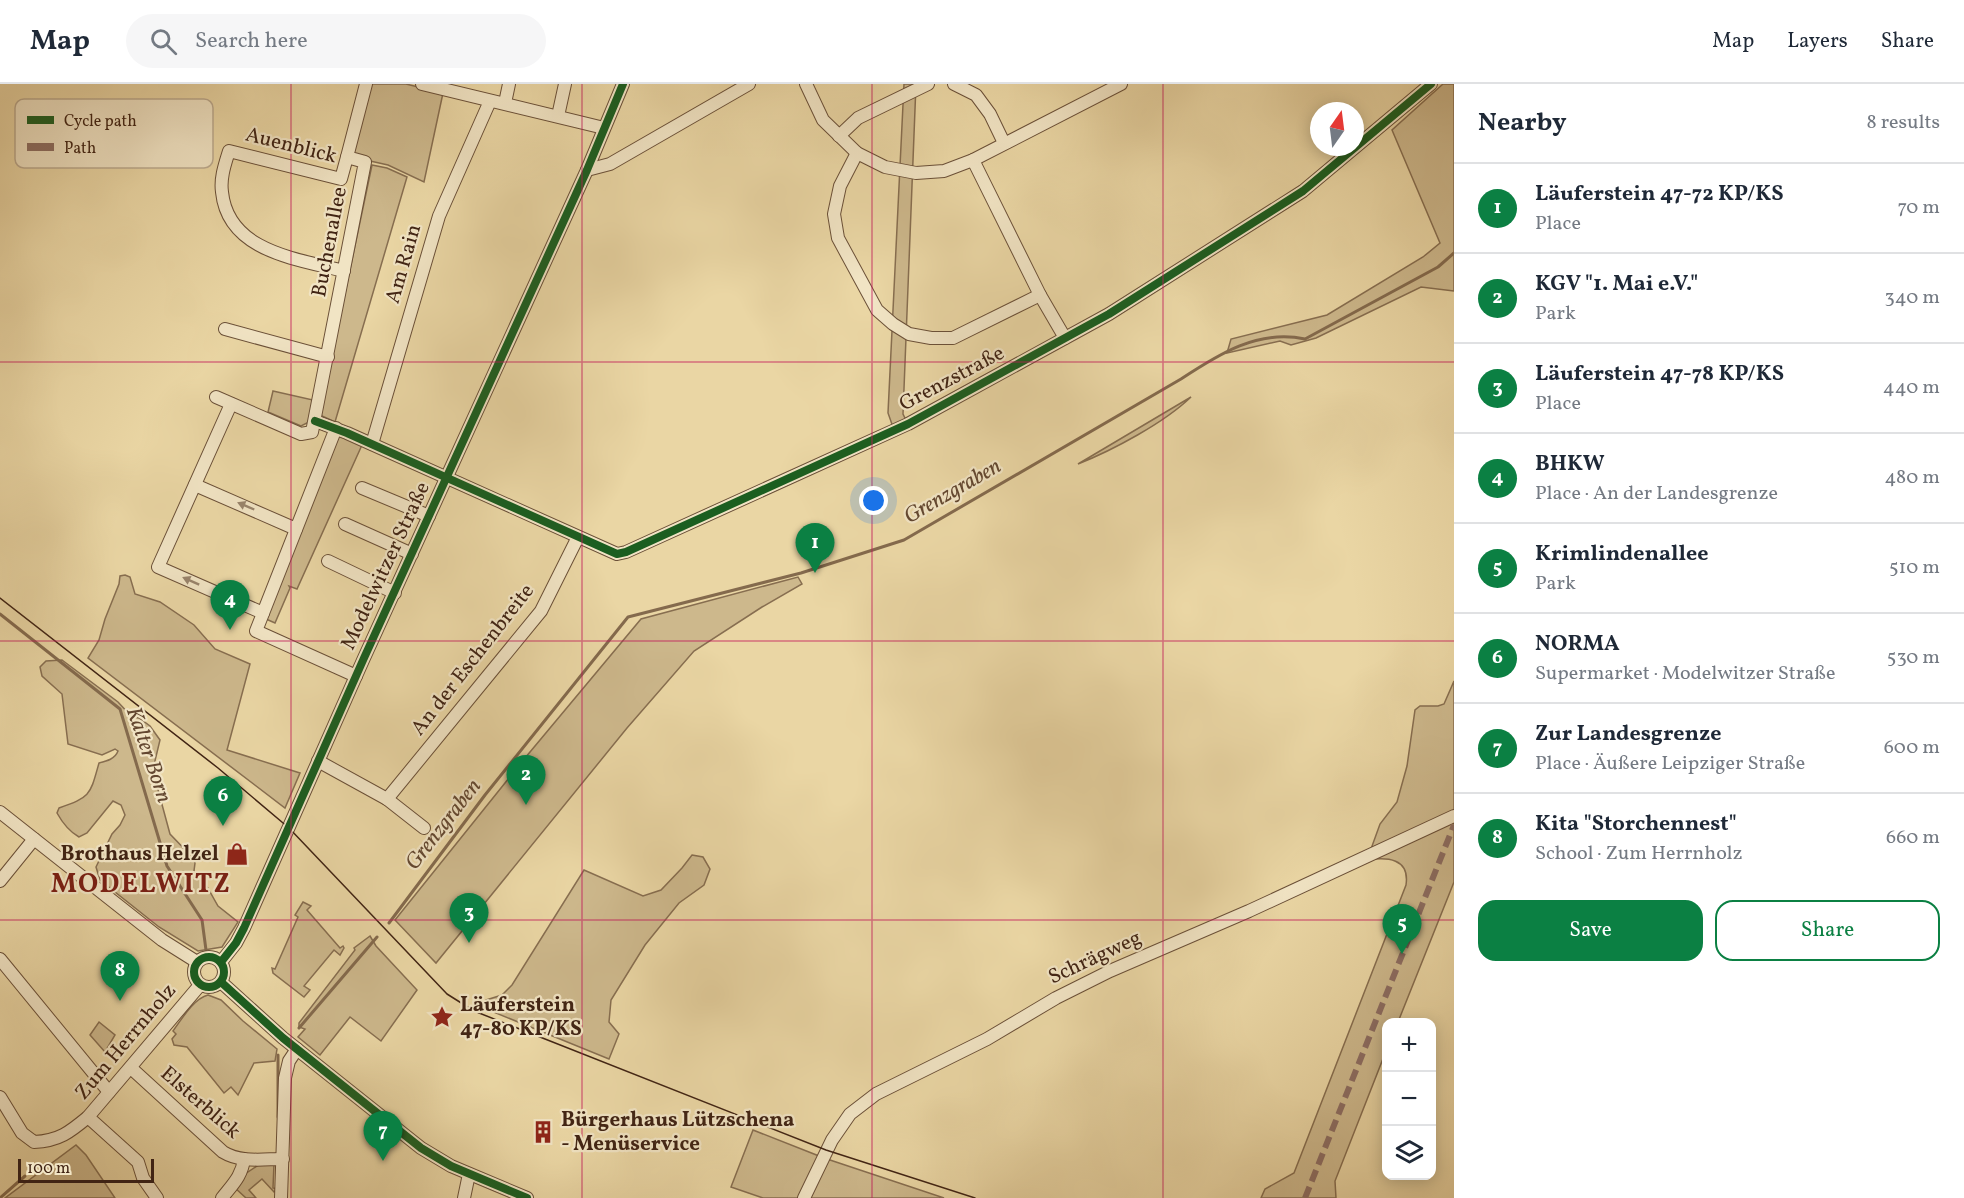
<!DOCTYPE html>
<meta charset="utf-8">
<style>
:root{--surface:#fff;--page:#f6f6f7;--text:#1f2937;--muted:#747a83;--line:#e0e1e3;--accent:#0b8043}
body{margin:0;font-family:Vollkorn,serif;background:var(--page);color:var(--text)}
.controls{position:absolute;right:18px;bottom:18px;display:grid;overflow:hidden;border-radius:12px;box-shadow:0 3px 15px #0003}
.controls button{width:54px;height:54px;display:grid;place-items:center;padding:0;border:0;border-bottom:2px solid var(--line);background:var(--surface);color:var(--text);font:30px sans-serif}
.compass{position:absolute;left:1310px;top:18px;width:54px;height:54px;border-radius:50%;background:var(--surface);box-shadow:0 3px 15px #0003;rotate:14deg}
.scale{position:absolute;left:18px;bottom:15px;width:136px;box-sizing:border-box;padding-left:6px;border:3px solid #412414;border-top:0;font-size:16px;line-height:21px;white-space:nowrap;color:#412414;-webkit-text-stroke:4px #f1e4c4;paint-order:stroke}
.you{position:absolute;left:874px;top:417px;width:21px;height:21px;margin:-15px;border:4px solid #fff;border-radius:50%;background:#1a73e8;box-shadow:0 0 0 9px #1a73e833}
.badge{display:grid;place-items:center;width:39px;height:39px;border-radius:50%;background:var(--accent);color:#fff;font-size:20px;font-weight:700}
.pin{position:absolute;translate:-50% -50px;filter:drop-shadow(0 2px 3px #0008)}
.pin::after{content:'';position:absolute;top:32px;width:21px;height:18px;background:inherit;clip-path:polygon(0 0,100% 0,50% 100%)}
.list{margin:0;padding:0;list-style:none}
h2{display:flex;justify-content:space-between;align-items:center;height:78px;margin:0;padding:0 24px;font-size:26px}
h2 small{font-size:20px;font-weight:400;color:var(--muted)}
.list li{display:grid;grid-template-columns:39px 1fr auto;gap:18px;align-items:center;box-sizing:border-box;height:90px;padding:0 24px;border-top:2px solid var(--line)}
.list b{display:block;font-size:22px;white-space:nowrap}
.list p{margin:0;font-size:20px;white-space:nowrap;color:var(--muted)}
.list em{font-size:20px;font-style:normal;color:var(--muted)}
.actions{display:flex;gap:12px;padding:18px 24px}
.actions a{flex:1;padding:14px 0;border:2px solid var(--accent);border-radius:18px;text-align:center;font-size:21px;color:var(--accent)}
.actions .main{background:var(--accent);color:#fff}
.icon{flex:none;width:33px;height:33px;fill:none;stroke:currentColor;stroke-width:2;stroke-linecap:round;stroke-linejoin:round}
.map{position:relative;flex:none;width:1454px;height:1114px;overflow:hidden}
header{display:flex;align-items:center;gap:36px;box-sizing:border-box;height:84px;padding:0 30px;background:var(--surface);border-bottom:2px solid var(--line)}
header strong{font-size:28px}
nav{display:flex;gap:33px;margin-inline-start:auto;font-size:21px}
.search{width:420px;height:54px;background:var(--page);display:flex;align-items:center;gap:15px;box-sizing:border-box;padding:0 21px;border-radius:33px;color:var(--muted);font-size:22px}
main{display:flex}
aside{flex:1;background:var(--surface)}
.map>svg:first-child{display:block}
.green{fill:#cdb88c;stroke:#876e50;stroke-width:1.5}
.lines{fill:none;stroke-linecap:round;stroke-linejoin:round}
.stream{stroke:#846a4d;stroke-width:3}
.minor-casing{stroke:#6b5038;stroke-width:14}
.minor{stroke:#f1e4c4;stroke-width:12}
.tram{stroke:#412414;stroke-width:1.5}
.quiet{stroke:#8d6e63;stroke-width:6;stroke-dasharray:12 6;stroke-linecap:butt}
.cycleway-casing{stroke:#f1e4c4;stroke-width:11}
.cycleway{stroke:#1b5e20;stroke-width:8}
.oneway{fill:#99846c}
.grid{fill:none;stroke:#c2185b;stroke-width:1.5;stroke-opacity:0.55}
.labels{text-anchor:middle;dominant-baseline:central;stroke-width:4.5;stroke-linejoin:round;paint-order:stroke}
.street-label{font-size:21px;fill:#412414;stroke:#f1e4c4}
.poi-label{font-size:21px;font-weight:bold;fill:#412414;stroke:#f1e4c4;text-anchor:start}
.water-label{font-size:22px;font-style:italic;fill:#634730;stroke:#f1e4c4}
.district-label{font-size:27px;font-weight:bold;letter-spacing:1.5px;fill:#7a1f14;stroke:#f1e4c4}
.key{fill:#f1e4c4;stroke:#bcaa8f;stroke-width:1.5}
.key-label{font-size:16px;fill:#412414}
</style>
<header>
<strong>Map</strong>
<div class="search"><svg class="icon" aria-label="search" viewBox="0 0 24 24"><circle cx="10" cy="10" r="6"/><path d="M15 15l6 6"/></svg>Search here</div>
<nav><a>Map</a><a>Layers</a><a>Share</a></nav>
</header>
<main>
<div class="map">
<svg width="1454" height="1114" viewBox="0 0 1454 1114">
<rect width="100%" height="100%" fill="#ead6a4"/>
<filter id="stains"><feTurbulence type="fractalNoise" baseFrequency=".00333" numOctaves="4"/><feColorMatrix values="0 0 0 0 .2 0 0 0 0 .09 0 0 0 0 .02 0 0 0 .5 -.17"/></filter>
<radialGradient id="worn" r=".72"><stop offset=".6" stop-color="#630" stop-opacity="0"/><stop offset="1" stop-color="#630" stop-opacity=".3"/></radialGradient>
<!-- green -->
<g class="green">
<polygon points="370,0 406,0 443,9 424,98 388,81 352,73"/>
<polygon points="904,0 916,0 903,330 908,340 894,346 888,329"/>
<polygon points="1443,0 1454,0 1454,207 1421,203 1316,254 1291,261 1280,257 1227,269 1231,255 1327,231 1423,173 1440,159 1392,46"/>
<polygon points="372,81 387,84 407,93 335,338 322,332 320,328"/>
<polygon points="273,307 313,316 309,338 301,342 268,328"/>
<path d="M1191,313C1164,339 1113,366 1078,380Z"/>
<polygon points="339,352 362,361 297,505 289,502 290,504 275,539 266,535"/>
<polygon points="125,491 130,493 135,510 160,518 194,541 215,565 250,580 227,666 300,689 285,724 88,574 99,556 105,535 119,500 120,492"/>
<polygon points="798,493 802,500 762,523 694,567 627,644 436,879 395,836 525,674 641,535"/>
<path d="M62,576L118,618L131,632L139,634L150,642L160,656L154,681V691L170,750L193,774L195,779L194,787L201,792L218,822L238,838L222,863L198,867L159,843L100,796L96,783L112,750L120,741L125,731L121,721L113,717L87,749L79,753C70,748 62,738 57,729L59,724C91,713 90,711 99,679C107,677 115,675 118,667L115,665L102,671L68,660L62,610L42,592L40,583L46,577Z"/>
<path d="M1454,597V798L1398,938H1386V967L1335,1097L1336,1114H1261L1265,1105L1294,1089L1406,801C1410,774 1387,773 1367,776L1380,740L1397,718L1407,682L1415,626L1420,622H1438L1444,620Z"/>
<polygon points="692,771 703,773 710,785 704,801 679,819 645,861 611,916 609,938 619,950 609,975 491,927 486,916 502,911 512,901 584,786 643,812 661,806 682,784"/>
<polygon points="303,818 311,822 307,826 340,864 343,862 344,864 340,871 334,866 304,902 310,906 304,913 273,889 272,884 275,885 298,833 295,831"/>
<polygon points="370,852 376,862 417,906 381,957 350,933 320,971 298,953 305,945 299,943 299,939 355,866 354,864"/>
<path d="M208,911L221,916L243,937L277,965L275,977L254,979L238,1011L231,1003L224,1009L187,963L174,961L172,955L176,950L173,947C182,935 193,915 208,911Z"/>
<polygon points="99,938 115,951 105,968 90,951"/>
<polygon points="753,1046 819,1072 799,1114 763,1114 731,1103"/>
<polygon points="76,1061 86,1071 115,1114 5,1114"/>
<polygon points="827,1075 944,1114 808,1114"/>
<polygon points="260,1080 274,1080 273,1104 277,1105 274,1108 262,1095 249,1106 256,1114 246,1114 234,1103 245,1090"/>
</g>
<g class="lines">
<!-- stream -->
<g class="stream">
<polyline points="0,530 120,625 167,782 202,836 206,866"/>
<path d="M389,839L485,711L628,533L801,489L904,456L1181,295C1219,270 1258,245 1305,255L1438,183L1454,169"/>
<polyline points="299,944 377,853"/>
<polyline points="278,1033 278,971"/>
<polyline points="0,1114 25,1092"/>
</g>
<!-- minor casing -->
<g class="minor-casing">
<g id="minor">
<polyline points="422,0 604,44"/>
<polyline points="806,0 823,36 857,69 885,83 916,89 944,87 973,76 1121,0"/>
<polyline points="954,0 976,11 990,30 1004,59"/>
<polyline points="505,19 509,0"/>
<polyline points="558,32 565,0"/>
<polyline points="839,52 858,34 928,0"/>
<polyline points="857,69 840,102 834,130 838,154 877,226 893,240 909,250 931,254 953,254 1040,211"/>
<polyline points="973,76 1040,211 1065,254"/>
<polyline points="587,86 610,80 749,0"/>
<path d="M344,187C298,175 228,168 222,108C220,94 225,80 229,67L341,95L347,73"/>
<polyline points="225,245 328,273"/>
<polyline points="216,313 301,350 312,348 365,78 347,73 366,0"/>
<polyline points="231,320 158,483 263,529"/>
<polyline points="315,337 347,349 617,470 626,468 908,340 1109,230 1303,107 1431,0"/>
<polyline points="336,344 256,547 356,592"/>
<polyline points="372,360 439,132 490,17"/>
<polyline points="195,401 296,445"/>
<polyline points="362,404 429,432"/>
<polyline points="345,440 412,470"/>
<polyline points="328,477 395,509"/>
<polyline points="318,677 387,715 424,744"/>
<polyline points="387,715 541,527 578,453"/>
<polyline points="0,728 162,856 197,878"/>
<polyline points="0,797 34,755"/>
<circle cx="209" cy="888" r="15"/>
<polyline points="0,875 109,1008"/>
<polyline points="221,878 236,859 244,844 364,574 587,86 623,0"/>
<polyline points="221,898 283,954 421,1064 451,1082 527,1114"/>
<path d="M131,984L223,1068C241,1079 263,1075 283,1075"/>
<path d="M0,1013L22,1049L34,1058C59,1057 70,1048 88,1033L200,901"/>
<polyline points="88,1033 138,1078 143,1094 157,1114"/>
<path d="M222,1114C232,1101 242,1092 244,1075"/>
<polyline points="281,1114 285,994 289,977 297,965"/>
<polyline points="464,1114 469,1090"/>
<polyline points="804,1114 832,1056 850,1030 876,1010 987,955 1056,914 1110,887 1249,827 1454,732"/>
</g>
</g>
<!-- minor -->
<use href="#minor" class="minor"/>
<!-- tram -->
<polyline class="tram" points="0,514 218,684 289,744 447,910 474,927 826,1066 975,1114"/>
<!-- quiet -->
<polyline class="quiet" points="1305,1114 1454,741"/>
<!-- cycleway casing -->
<g class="cycleway-casing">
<g id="cycleway">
<polyline points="315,337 347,349 617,470 626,468 908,340 1109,230 1303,107 1431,0"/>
<circle cx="209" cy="888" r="15"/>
<polyline points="221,878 236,859 244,844 364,574 587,86 623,0"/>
<polyline points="221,898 283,954 421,1064 451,1082 527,1114"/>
</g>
</g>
<!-- cycleway -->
<use href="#cycleway" class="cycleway"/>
</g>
<!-- one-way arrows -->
<defs><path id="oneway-solid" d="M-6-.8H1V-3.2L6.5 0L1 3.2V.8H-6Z" transform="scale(1.5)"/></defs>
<g class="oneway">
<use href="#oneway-solid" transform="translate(246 422) rotate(-157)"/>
<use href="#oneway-solid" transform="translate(191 497) rotate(-156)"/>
</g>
<!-- grid -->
<path class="grid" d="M291,0V1114M582,0V1114M872,0V1114M1163,0V1114M0,278H1454M0,557H1454M0,836H1454"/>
<!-- icons -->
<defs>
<g id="shop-bare" transform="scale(1.8)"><path d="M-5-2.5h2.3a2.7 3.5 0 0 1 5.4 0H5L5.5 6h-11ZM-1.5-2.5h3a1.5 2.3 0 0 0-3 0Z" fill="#8f2418" stroke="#f1e4c4" stroke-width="2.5" paint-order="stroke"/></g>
<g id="sight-bare" transform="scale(1.8)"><path d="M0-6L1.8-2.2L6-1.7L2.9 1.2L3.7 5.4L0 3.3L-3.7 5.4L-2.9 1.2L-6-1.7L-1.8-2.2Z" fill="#8f2418" stroke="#f1e4c4" stroke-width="2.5" paint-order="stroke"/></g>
<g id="building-bare" transform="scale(1.8)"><path d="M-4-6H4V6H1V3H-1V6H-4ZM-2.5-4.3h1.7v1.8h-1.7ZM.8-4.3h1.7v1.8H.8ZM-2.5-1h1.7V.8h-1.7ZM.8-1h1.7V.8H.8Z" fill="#8f2418" stroke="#f1e4c4" stroke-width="2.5" paint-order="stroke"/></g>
</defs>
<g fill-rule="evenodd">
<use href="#shop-bare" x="237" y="770"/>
<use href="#sight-bare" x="442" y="933"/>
<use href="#building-bare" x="543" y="1048"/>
</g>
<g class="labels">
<!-- street labels -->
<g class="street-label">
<text transform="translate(291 62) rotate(14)">Auenblick</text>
<text transform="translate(330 158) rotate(-79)">Buchenallee</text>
<text transform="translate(404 180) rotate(-74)">Am Rain</text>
<text transform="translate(952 295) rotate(-28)">Grenzstraße</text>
<text transform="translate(386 482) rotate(-65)">Modelwitzer Straße</text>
<text transform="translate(473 576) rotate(-52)">An der Eschenbreite</text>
<text transform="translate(1095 874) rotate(-25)">Schrägweg</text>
<text transform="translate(126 958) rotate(-50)">Zum Herrnholz</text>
<text transform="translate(200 1019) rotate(41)">Elsterblick</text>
</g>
<!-- poi labels -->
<g class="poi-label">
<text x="219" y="770" text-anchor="end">Brothaus Helzel</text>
<text x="460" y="921">Läuferstein<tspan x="460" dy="24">47-80 KP/KS</tspan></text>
<text x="561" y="1036">Bürgerhaus Lützschena<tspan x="561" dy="24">- Menüservice</tspan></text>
</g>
<!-- water labels -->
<g class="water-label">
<text transform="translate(953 408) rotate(-30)">Grenzgraben</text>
<text transform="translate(148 671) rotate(71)">Kalter Born</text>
<text transform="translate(444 741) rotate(-52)">Grenzgraben</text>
</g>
<!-- district labels -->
<g class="district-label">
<text x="141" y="801">MODELWITZ</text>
</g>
</g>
<!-- legend -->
<rect x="15" y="15" width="198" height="69" rx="9" class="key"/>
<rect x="27" y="32" width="27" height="8" fill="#1b5e20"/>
<rect x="27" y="59" width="27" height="8" fill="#8d6e63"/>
<g class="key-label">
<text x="64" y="42">Cycle path</text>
<text x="64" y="69">Path</text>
</g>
<rect width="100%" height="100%" filter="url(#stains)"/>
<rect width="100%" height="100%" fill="url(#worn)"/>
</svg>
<div class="controls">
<button>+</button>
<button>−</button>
<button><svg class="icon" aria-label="layers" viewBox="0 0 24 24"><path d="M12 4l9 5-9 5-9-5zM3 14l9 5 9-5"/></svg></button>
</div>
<svg class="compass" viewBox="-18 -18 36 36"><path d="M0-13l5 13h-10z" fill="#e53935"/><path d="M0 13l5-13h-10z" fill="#747a83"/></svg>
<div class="scale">100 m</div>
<div class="you"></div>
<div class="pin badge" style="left:815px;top:489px">1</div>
<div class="pin badge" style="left:526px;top:721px">2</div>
<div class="pin badge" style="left:469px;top:859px">3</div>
<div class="pin badge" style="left:230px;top:546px">4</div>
<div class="pin badge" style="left:1402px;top:870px">5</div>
<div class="pin badge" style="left:223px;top:742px">6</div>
<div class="pin badge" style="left:383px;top:1077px">7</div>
<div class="pin badge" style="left:120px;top:917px">8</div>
</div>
<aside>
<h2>Nearby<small>8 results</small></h2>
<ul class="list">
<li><span class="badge">1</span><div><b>Läuferstein 47-72 KP/KS</b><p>Place</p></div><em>70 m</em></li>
<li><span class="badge">2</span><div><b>KGV &quot;1. Mai e.V.&quot;</b><p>Park</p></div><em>340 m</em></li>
<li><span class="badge">3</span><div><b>Läuferstein 47-78 KP/KS</b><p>Place</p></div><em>440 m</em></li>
<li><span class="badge">4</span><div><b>BHKW</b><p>Place · An der Landesgrenze</p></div><em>480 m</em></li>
<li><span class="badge">5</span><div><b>Krimlindenallee</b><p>Park</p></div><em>510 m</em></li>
<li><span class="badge">6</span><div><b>NORMA</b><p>Supermarket · Modelwitzer Straße</p></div><em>530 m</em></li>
<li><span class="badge">7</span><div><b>Zur Landesgrenze</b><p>Place · Äußere Leipziger Straße</p></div><em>600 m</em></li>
<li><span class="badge">8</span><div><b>Kita &quot;Storchennest&quot;</b><p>School · Zum Herrnholz</p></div><em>660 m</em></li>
</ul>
<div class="actions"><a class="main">Save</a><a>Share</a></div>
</aside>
</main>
